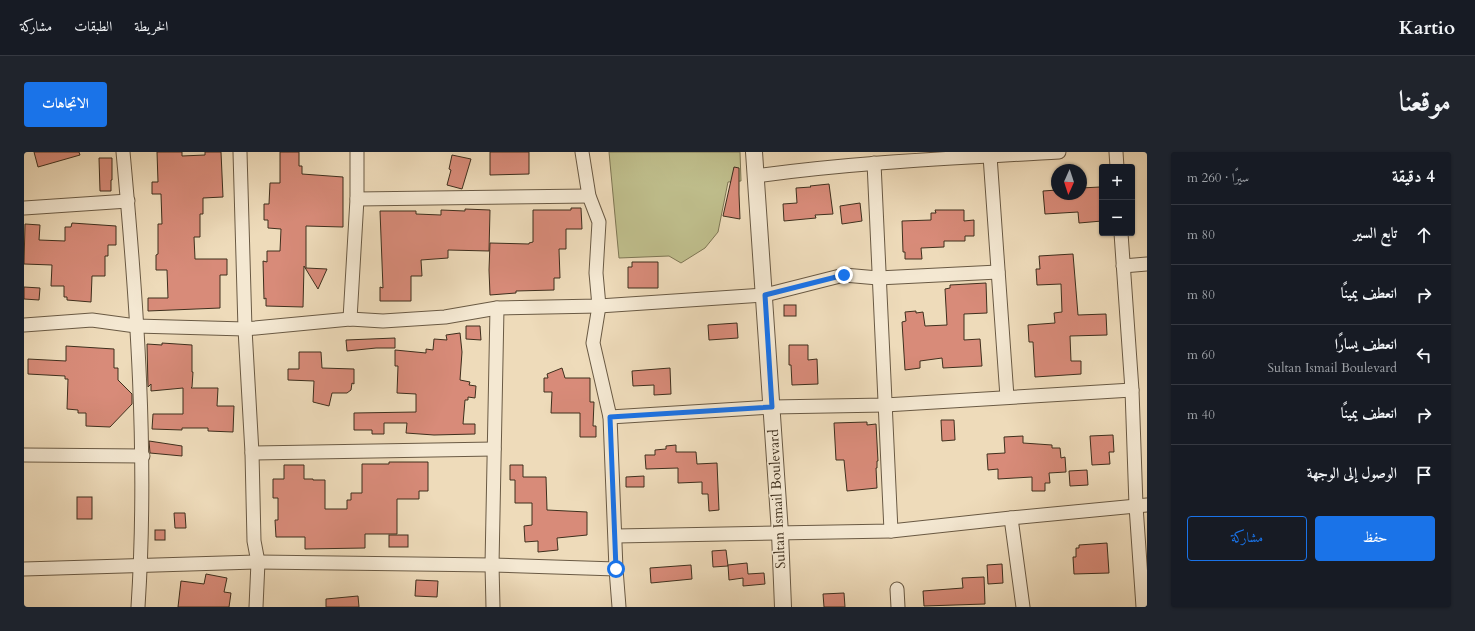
<!DOCTYPE html>
<html lang="ar">
<meta charset="utf-8">
<style>
:root{--surface:#171b24;--page:#20242c;--text:#f1f3f6;--muted:#9ea1a6;--line:#363941;--accent:#1a73e8}
body{margin:0;font-family:Cardo,Amiri,serif;background:var(--page);color:var(--text);direction:rtl}
.controls{position:absolute;right:12px;top:12px;display:grid;overflow:hidden;border-radius:4px;box-shadow:0 1px 3px #0004}
.controls button{width:36px;height:36px;display:grid;place-items:center;padding:0;border:0;border-bottom:1px solid var(--line);background:var(--surface);color:var(--text);font:20px sans-serif}
.compass{position:absolute;left:1027px;top:12px;width:36px;height:36px;border-radius:50%;background:var(--surface);box-shadow:0 1px 3px #0004;rotate:183deg}
.stop{position:absolute;width:12px;height:12px;margin:-9px;border:3px solid #1a73e8;border-radius:50%;background:#fff}
.stop.end{background:#1a73e8;border-color:#fff;box-shadow:0 1px 4px #0008}
.list{margin:0;padding:0;list-style:none}
h2{display:flex;justify-content:space-between;align-items:center;height:52px;margin:0;padding:0 16px;font-size:17px}
h2 small{font-size:13px;font-weight:400;color:var(--muted)}
.list li{display:grid;grid-template-columns:26px 1fr auto;gap:12px;align-items:center;box-sizing:border-box;height:60px;padding:0 16px;border-top:1px solid var(--line)}
.list b{display:block;font-size:15px;white-space:nowrap}
.list p{margin:0;font-size:13px;white-space:nowrap;color:var(--muted)}
.list em{font-size:13px;font-style:normal;color:var(--muted)}
.actions{display:flex;gap:8px;padding:12px 16px}
.actions a{flex:1;padding:9px 0;border:1px solid var(--accent);border-radius:4px;text-align:center;font-size:14px;color:var(--accent)}
.actions .main{background:var(--accent);color:#fff}
.icon{flex:none;width:22px;height:22px;fill:none;stroke:currentColor;stroke-width:2;stroke-linecap:round;stroke-linejoin:round}
.map{position:relative;flex:none;width:1123px;height:455px;overflow:hidden;direction:ltr;border-radius:4px}
header{display:flex;align-items:center;gap:24px;box-sizing:border-box;height:56px;padding:0 20px;background:var(--surface);border-bottom:1px solid var(--line)}
header strong{font-size:19px}
nav{display:flex;gap:22px;margin-inline-start:auto;font-size:14px}
.intro{display:flex;align-items:center;justify-content:space-between;box-sizing:border-box;height:96px;padding:0 24px}
h1{margin:0;font-size:28px}
.button{padding:10px 18px;border-radius:4px;background:var(--accent);color:#fff;font-size:14px;font-weight:700}
main{display:flex;gap:24px;padding:0 24px}
aside{flex:1;background:var(--surface);border-radius:4px;box-shadow:0 1px 3px #0004}
.map>svg:first-child{display:block}
.green{fill:#bfbe8c;stroke:#7e7654}
.building{fill:#d88b79;stroke:#3e2f1d}
.lines{fill:none;stroke-linecap:round;stroke-linejoin:round}
.minor-casing{stroke:#6a5a44;stroke-width:15}
.tertiary-casing{stroke:#6a5a44;stroke-width:18}
.minor{stroke:#f4e8d2;stroke-width:13}
.tertiary{stroke:#f4e8d2;stroke-width:16}
.route{stroke:#1a73e8;stroke-width:5}
.labels{text-anchor:middle;dominant-baseline:central;stroke-width:3;stroke-linejoin:round;paint-order:stroke}
.street-label{font-size:14px;fill:#3e2f1d;stroke:#f4e8d2}
</style>
<header>
<strong>Kartio</strong>
<nav><a>الخريطة</a><a>الطبقات</a><a>مشاركة</a></nav>
</header>
<div class="intro"><h1>موقعنا</h1><a class="button">الاتجاهات</a></div>
<main>
<aside>
<h2>4 دقيقة<small>سيرًا · 260 m</small></h2>
<ul class="list">
<li><svg class="icon" aria-label="ahead" viewBox="0 0 24 24"><path d="M12 20V5M6 11l6-6 6 6"/></svg><div><b>تابع السير</b></div><em>80 m</em></li>
<li><svg class="icon" aria-label="right" viewBox="0 0 24 24"><path d="M7 20v-9h11M14 6l5 5-5 5"/></svg><div><b>انعطف يمينًا</b></div><em>80 m</em></li>
<li><svg class="icon" aria-label="left" viewBox="0 0 24 24"><path d="M17 20v-9H6M10 6l-5 5 5 5"/></svg><div><b>انعطف يسارًا</b><p>Sultan Ismail Boulevard</p></div><em>60 m</em></li>
<li><svg class="icon" aria-label="right" viewBox="0 0 24 24"><path d="M7 20v-9h11M14 6l5 5-5 5"/></svg><div><b>انعطف يمينًا</b></div><em>40 m</em></li>
<li><svg class="icon" aria-label="arrive" viewBox="0 0 24 24"><path d="M6 21V4h12l-3 4 3 4H6"/></svg><div><b>الوصول إلى الوجهة</b></div></li>
</ul>
<div class="actions"><a class="main">حفظ</a><a>مشاركة</a></div>
</aside>
<div class="map">
<svg width="1123" height="455" viewBox="0 0 1123 455">
<rect width="100%" height="100%" fill="#eedbba"/>
<filter id="stains"><feTurbulence type="fractalNoise" baseFrequency=".005" numOctaves="4"/><feColorMatrix values="0 0 0 0 .2 0 0 0 0 .09 0 0 0 0 .02 0 0 0 .5 -.17"/></filter>
<radialGradient id="worn" r=".72"><stop offset=".6" stop-color="#630" stop-opacity="0"/><stop offset="1" stop-color="#630" stop-opacity=".3"/></radialGradient>
<!-- green -->
<polygon class="green" points="585,0 716,0 717,29 704,30 694,80 681,96 657,111 645,104 595,106"/>
<!-- building -->
<g class="building">
<polygon points="10,0 55,0 56,3 14,15"/>
<polygon points="133,0 158,0 158,4 181,3 181,0 197,0 199,45 179,46 179,62 176,62 176,85 170,85 171,107 203,107 203,123 196,123 196,156 124,159 124,146 144,146 143,118 132,118 132,103 134,102 134,72 138,72 137,42 128,42 128,30 134,30"/>
<polygon points="256,0 275,0 275,14 278,14 278,22 319,25 319,75 282,74 282,116 303,117 294,137 280,114 279,155 242,154 242,146 240,147 239,109 243,110 243,99 256,99 257,77 244,76 244,68 240,68 240,52 245,52 246,31 256,31"/>
<polygon points="466,0 505,0 505,22 466,23"/>
<polygon points="428,3 447,7 438,37 423,33 427,18 425,17"/>
<polygon points="75,6 88,6 88,28 87,28 87,39 76,39"/>
<polygon points="710,15 715,16 715,42 716,67 699,64"/>
<polygon points="805,32 809,62 791,63 792,66 760,69 759,52 773,51 772,36 787,35 786,34"/>
<polygon points="1076,35 1078,69 1055,71 1054,60 1021,62 1019,39 1033,38 1033,42 1057,42 1057,36"/>
<polygon points="836,51 838,69 818,72 816,54"/>
<polygon points="547,56 557,56 558,77 542,77 542,97 535,97 536,126 530,126 530,138 492,139 492,141 466,143 465,118 466,91 505,92 505,91 509,90 509,58 547,58"/>
<polygon points="441,57 466,58 465,99 424,98 424,106 397,108 398,124 387,124 387,149 356,149 356,135 359,136 356,59 392,59 392,62 417,63 417,58 441,59"/>
<polygon points="911,58 940,58 940,69 950,68 950,84 941,84 941,89 920,89 920,95 897,96 898,107 881,107 881,100 879,100 878,69 907,68 907,61 912,61"/>
<polygon points="48,71 92,74 92,93 84,93 84,104 81,104 81,124 68,124 67,150 43,148 43,145 40,145 40,134 27,134 28,113 0,112 1,72 16,73 15,88 41,89 41,75 47,75"/>
<polygon points="1049,102 1054,163 1082,162 1083,183 1046,184 1047,209 1057,209 1057,222 1011,225 1009,190 1005,190 1004,173 1031,171 1030,161 1038,160 1037,132 1013,133 1012,117 1016,117 1015,104"/>
<polygon points="608,110 634,110 634,136 604,136 604,115 608,115"/>
<polygon points="962,131 963,161 940,162 940,188 956,187 958,214 919,216 918,206 896,209 896,216 881,218 878,170 882,169 881,160 892,159 892,161 899,160 901,174 923,173 921,137 926,136 926,133"/>
<polygon points="0,135 16,136 15,148 0,147"/>
<rect x="760" y="153" width="12" height="11"/>
<polygon points="713,171 714,186 685,188 684,173"/>
<polygon points="442,174 456,174 457,188 442,187"/>
<polygon points="436,181 438,200 436,228 446,230 445,233 452,234 451,246 444,245 444,248 441,248 439,272 451,272 451,282 410,283 382,281 383,271 360,271 360,282 348,282 348,278 330,278 330,261 392,260 392,242 373,241 374,214 371,214 371,198 402,201 402,197 409,198 410,187 423,188 422,183"/>
<polygon points="371,186 371,196 352,196 323,199 322,188"/>
<polygon points="138,191 168,193 168,220 169,220 168,235 167,236 194,236 193,254 210,254 209,280 184,279 184,276 158,276 158,278 128,277 129,262 159,262 159,236 127,239 127,232 124,235 123,192 138,193"/>
<polygon points="765,193 784,193 784,208 793,207 794,232 768,233 767,213 765,213"/>
<polygon points="42,194 90,197 90,216 94,216 94,228 108,242 108,252 86,275 62,274 62,261 54,261 54,258 43,257 44,227 41,227 41,224 4,222 4,207 42,209"/>
<polygon points="275,200 297,200 298,216 330,217 330,232 328,231 327,238 323,241 308,241 305,254 289,250 290,229 264,228 264,217 275,217"/>
<polygon points="538,216 541,226 566,226 566,250 570,250 569,274 572,274 572,285 556,285 556,261 527,261 528,240 520,240 520,226 524,226 523,222"/>
<polygon points="646,216 647,242 630,243 630,233 609,234 608,219"/>
<polygon points="917,268 930,268 931,288 918,289"/>
<polygon points="843,270 843,273 852,272 854,309 853,309 853,316 852,316 853,336 823,339 820,308 812,308 810,271"/>
<polygon points="1089,283 1090,300 1085,300 1086,312 1068,313 1066,284"/>
<polygon points="999,284 999,291 1028,293 1028,296 1036,296 1037,306 1041,305 1042,320 1025,321 1026,331 1021,331 1021,339 1008,339 1008,325 974,327 974,317 964,318 963,302 981,301 980,285"/>
<polygon points="125,289 158,294 158,304 126,301"/>
<polygon points="652,293 652,300 672,300 673,312 693,311 695,358 685,359 684,342 678,342 678,330 654,331 654,316 622,317 621,303 631,303 631,298 642,297 642,294"/>
<polygon points="365,310 404,310 404,339 395,339 395,347 373,347 373,382 341,382 341,396 281,397 281,385 252,385 251,368 254,368 254,346 249,346 249,327 260,327 260,313 280,313 280,327 289,327 289,328 301,328 301,357 323,357 323,348 327,348 327,341 338,341 338,312 365,312"/>
<polygon points="486,313 499,313 499,325 522,325 523,358 563,360 563,383 533,386 534,398 514,400 514,389 501,390 500,374 508,373 508,351 491,351 491,328 486,328"/>
<polygon points="1063,318 1064,333 1046,334 1045,319"/>
<polygon points="620,324 620,335 602,335 602,325"/>
<rect x="53" y="345" width="15" height="22"/>
<polygon points="150,361 161,361 162,376 151,376"/>
<rect x="131" y="378" width="10" height="10"/>
<rect x="365" y="383" width="19" height="12"/>
<polygon points="1083,391 1085,421 1050,422 1049,405 1052,405 1052,396 1055,396 1055,393"/>
<polygon points="702,398 704,414 689,415 688,399"/>
<polygon points="723,411 724,422 740,421 741,432 719,434 719,426 705,428 704,413"/>
<polygon points="978,412 979,431 964,432 963,413"/>
<polygon points="667,413 668,427 627,431 626,416"/>
<polygon points="182,422 203,426 200,440 207,441 205,455 154,455 157,429 180,432"/>
<polygon points="960,425 961,452 900,454 899,439 939,436 938,426"/>
<polygon points="392,428 414,429 413,445 391,444"/>
<polygon points="820,441 821,455 800,455 799,442"/>
<polygon points="334,444 335,455 302,455 302,447"/>
</g>
<g class="lines">
<!-- minor casing -->
<g class="minor-casing">
<g id="minor">
<path d="M99,0C113,151 124,303 114,455"/>
<polyline points="216,0 221,177 228,301 230,389 234,410 232,455"/>
<polyline points="558,0 565,44 575,70 572,121 575,154 569,191 586,265 592,417 595,455"/>
<polyline points="1092,0 1093,15"/>
<polyline points="966,4 983,245"/>
<polyline points="850,11 867,379"/>
<path d="M732,24C832,10 933,6 1035,0"/>
<polyline points="333,47 565,44"/>
<polyline points="0,56 104,49"/>
<polyline points="1097,81 1108,238 1112,354 1119,455"/>
<polyline points="1099,114 1123,112"/>
<polyline points="326,167 333,47 333,0"/>
<polyline points="0,173 68,168 112,174 221,177 326,167 359,169 421,165 473,156 575,154 741,143 820,123 854,126 974,120"/>
<polyline points="586,265 748,255 861,253 1108,238"/>
<polyline points="228,301 470,297"/>
<polyline points="0,303 119,304"/>
<polyline points="987,366 999,455"/>
<polyline points="592,384 867,379 987,366 1123,353"/>
<polyline points="0,417 234,410 468,413 592,417"/>
<polyline points="873,437 874,455"/>
<polyline points="469,455 468,413 473,156"/>
</g>
</g>
<!-- tertiary casing -->
<g class="tertiary-casing">
<polyline id="tertiary" points="730,0 756,381 759,455"/>
</g>
<!-- minor -->
<use href="#minor" class="minor"/>
<!-- tertiary -->
<use href="#tertiary" class="tertiary"/>
</g>
<g class="lines">
<!-- route -->
<polyline class="route" points="592,417 586,265 748,255 741,143 820,123"/>
</g>
<g class="labels">
<!-- street labels -->
<g class="street-label">
<text transform="translate(753 347) rotate(-93)">Sultan Ismail Boulevard</text>
</g>
</g>
<rect width="100%" height="100%" filter="url(#stains)"/>
<rect width="100%" height="100%" fill="url(#worn)"/>
</svg>
<div class="controls">
<button>+</button>
<button>−</button>
</div>
<svg class="compass" viewBox="-18 -18 36 36"><path d="M0-13l5 13h-10z" fill="#e53935"/><path d="M0 13l5-13h-10z" fill="#9ea1a6"/></svg>
<div class="stop" style="left:592px;top:417px"></div>
<div class="stop end" style="left:820px;top:123px"></div>
</div>
</main>
